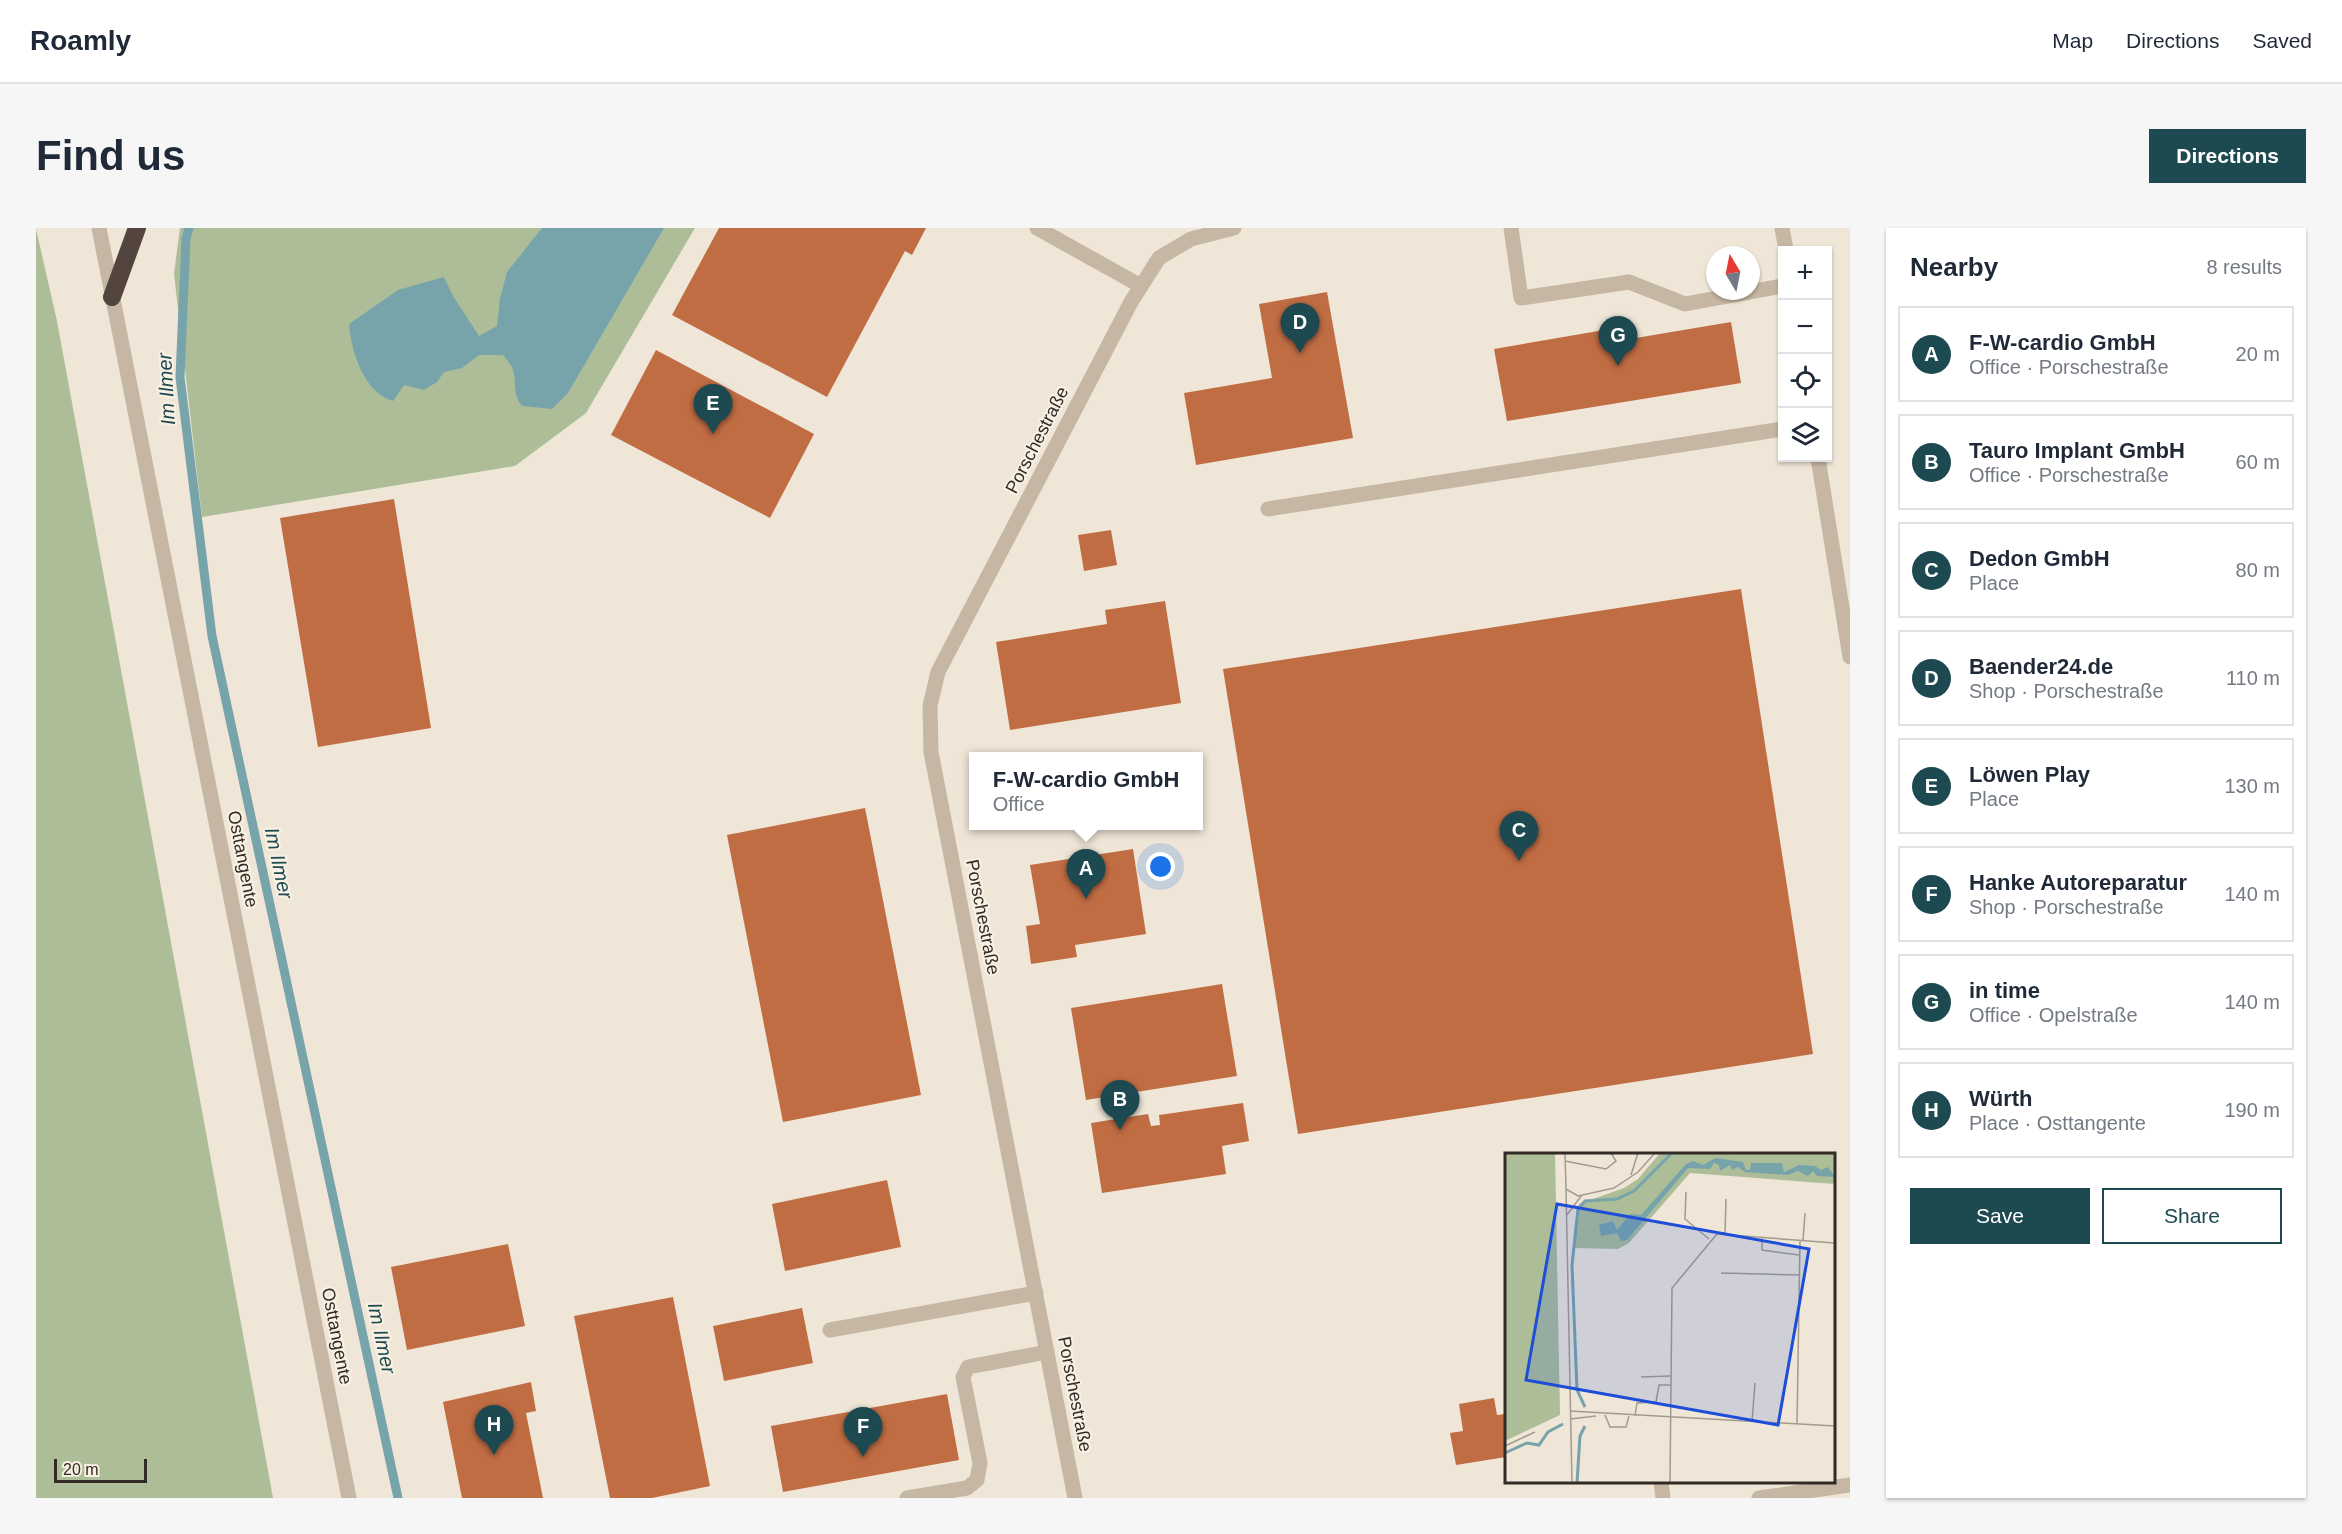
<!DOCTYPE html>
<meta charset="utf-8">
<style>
:root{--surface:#fff;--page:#f6f6f7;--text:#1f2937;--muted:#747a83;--line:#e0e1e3;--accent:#1d4951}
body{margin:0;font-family:Helvetica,sans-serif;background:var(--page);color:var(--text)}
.controls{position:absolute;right:18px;top:18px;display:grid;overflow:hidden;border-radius:0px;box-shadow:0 2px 4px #0004}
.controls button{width:54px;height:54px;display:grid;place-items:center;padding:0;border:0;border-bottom:2px solid var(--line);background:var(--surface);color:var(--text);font:30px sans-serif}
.compass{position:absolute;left:1670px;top:18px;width:54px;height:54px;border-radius:50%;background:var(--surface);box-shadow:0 2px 4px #0004;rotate:350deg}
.scale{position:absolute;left:18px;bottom:15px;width:93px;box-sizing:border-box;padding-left:6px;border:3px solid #322a25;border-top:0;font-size:16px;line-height:21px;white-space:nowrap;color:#322a25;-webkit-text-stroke:4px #f8f0e3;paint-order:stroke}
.you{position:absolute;left:1125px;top:639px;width:21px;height:21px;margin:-15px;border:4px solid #fff;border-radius:50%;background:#1a73e8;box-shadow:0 0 0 9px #1a73e833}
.badge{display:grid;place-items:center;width:39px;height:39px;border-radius:50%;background:var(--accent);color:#fff;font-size:20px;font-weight:700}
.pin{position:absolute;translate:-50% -50px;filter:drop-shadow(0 2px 3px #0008)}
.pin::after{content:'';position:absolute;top:32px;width:21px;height:18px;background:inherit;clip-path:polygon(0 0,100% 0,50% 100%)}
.popup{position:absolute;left:933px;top:524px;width:234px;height:78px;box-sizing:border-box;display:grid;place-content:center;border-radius:0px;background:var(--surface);filter:drop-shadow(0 2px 4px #0005);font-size:20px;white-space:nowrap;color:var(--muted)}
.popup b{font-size:22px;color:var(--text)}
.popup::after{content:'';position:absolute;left:50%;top:100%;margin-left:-12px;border:12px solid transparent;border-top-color:var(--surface)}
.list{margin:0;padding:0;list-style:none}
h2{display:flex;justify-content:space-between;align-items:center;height:78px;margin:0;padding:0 24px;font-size:26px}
h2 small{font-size:20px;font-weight:400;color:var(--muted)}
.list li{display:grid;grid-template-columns:39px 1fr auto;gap:18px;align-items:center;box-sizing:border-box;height:96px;margin:0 12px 12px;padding:0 12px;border:2px solid var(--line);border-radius:0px}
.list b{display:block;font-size:22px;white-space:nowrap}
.list p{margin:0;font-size:20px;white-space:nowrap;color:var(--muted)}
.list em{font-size:20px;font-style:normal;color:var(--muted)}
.actions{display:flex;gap:12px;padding:18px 24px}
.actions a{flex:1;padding:14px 0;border:2px solid var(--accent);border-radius:0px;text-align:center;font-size:21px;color:var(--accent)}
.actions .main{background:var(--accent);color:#fff}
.icon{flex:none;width:33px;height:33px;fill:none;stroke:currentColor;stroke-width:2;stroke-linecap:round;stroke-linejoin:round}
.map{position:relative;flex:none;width:1814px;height:1270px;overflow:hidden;border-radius:0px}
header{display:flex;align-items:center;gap:36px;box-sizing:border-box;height:84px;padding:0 30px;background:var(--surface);border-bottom:2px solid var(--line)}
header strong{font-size:28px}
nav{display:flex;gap:33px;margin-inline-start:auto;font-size:21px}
.intro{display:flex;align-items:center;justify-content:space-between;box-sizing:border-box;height:144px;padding:0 36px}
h1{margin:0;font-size:42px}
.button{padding:15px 27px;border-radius:0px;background:var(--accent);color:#fff;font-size:21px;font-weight:700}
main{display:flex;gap:36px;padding:0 36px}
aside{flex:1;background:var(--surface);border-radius:0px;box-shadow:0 2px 4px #0004}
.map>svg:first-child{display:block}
.green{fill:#adbd98}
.water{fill:#77a4ab}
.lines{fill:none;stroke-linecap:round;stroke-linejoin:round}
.stream{stroke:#77a4ab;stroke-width:9}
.building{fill:#c16d44}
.minor{stroke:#c6b7a4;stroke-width:15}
.highway{stroke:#53453d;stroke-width:18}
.labels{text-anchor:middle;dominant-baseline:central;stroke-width:4.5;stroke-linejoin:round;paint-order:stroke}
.street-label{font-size:18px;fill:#322a25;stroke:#f8f0e3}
.water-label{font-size:20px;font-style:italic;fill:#1d4951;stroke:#f8f0e3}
.inset-river{fill:none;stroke:#77a4ab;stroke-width:3}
.inset-road{fill:none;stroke:#a39b90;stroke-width:1.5}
.view{fill:#1d4ed8;fill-opacity:0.15;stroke:#1d4ed8;stroke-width:3}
.inset-edge{fill:none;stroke:#322a25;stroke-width:3}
</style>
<header>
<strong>Roamly</strong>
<nav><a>Map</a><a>Directions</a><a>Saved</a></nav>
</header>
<div class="intro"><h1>Find us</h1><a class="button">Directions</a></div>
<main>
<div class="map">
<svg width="1814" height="1270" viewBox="0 0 1814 1270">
<rect width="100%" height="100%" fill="#efe6d7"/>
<!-- green -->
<g class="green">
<polygon points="144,0 659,0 550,185 479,238 166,289 138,46"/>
<polygon points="0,1 21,93 237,1270 0,1270"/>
</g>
<!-- water -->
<path class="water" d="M506,0H628L532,165L516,181L486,178C475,164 482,153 476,139C474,135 470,131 467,127H443L426,140L408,144L401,154L388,162L368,157L357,173C328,165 315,123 313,96L362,62L408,49L417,68L443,108L461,98L464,70L471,44Z"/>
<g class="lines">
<!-- stream -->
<polyline class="stream" points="153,0 150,11 144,149 176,408 362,1270"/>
</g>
<!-- building -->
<g class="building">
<polygon points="683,0 890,0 876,27 869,23 791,169 636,87"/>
<polygon points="1291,64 1317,210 1160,237 1148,165 1236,150 1223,76"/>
<polygon points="1695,94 1705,155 1471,193 1458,121 1574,101 1576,114"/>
<polygon points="620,122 778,206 734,290 575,207"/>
<polygon points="358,271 395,500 282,519 244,290"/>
<polygon points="1075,302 1081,337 1048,343 1042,307"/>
<polygon points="1705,361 1777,826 1262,906 1187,441"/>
<polygon points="1129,373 1145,475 974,502 960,414 1071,396 1069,382"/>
<polygon points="829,580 885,867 747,894 691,607"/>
<polygon points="1097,621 1110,706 1039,717 1041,729 995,736 990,698 1004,696 994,637"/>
<polygon points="1186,756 1201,848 1050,872 1035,780"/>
<polygon points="1207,875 1213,913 1186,918 1190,946 1066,965 1055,895 1112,886 1115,898 1124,897 1123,887"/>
<polygon points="851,952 865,1019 749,1043 736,976"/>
<polygon points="472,1016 489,1098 371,1122 355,1039"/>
<polygon points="637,1069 674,1258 616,1270 574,1270 538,1088"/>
<polygon points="766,1080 777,1135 688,1153 677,1098"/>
<polygon points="495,1154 500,1183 490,1185 507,1270 426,1270 407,1174"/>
<polygon points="911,1166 923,1232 747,1264 735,1198"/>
<polygon points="1458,1170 1461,1187 1470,1186 1470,1229 1420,1237 1414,1205 1427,1203 1423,1176"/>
</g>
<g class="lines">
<!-- minor -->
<g class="minor">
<polyline points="63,0 313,1270"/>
<polyline points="1001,0 1105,58"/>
<polyline points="1475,0 1485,70 1593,54 1649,76 1746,58"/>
<polyline points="1746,0 1750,22"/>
<polyline points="1782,230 1814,429"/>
<polyline points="1232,281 1746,201"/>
<polyline points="794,1102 1000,1065"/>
<polyline points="1625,1254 1627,1270"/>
<polyline points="871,1270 931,1260 941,1252 944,1235 927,1149 932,1139 1011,1124"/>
<polyline points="1039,1270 895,524 894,478 902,444 1095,74 1123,30 1155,11 1198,0"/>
<polyline points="1723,1270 1814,1257"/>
</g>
<!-- highway -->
<polyline class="highway" points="76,69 101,0"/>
</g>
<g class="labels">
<!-- street labels -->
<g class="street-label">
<text transform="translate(1001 212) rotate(-63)">Porschestraße</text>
<text transform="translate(207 631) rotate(79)">Osttangente</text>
<text transform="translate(947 689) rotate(79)">Porschestraße</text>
<text transform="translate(301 1108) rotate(79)">Osttangente</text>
<text transform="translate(1039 1166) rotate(79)">Porschestraße</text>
</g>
<!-- water labels -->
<g class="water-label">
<text transform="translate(130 161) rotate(-93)">Im Ilmer</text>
<text transform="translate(243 635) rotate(78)">Im Ilmer</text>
<text transform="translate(346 1110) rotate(78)">Im Ilmer</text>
</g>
</g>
<!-- overview -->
<g transform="translate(1469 925)">
<rect width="330" height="330" fill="#efe6d7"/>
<path d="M0,0H50L55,262L0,288ZM155,0H330V31L185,20L124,90L113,96L68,95L74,51L119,35L133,26Z" fill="#adbd98"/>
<path d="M211,5L238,9L241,17H245L246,10H277L279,19L294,12L310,13L316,17L323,14L330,24L312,23L308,18L303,23L293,18L283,22L240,19L233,14L227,17L225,12L215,18L214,12L209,10L205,16L183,15L122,87L116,88L112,80L96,83L94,72L108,68L112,77L125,61L136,62L181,11L188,8L198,12Z" fill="#77a4ab"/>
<path class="inset-river" d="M80,254L72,237L67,112L73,56L80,48L112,46L129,38L167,0M0,300L22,290L34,292L43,279L58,271M72,330L75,283L80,273"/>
<path class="inset-road" d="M60,0L61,36M60,8L101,16L111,8L106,0M126,22L133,0M61,36L67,330M61,36L73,43L109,35L133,19L150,0M181,39L180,66L204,86M61,63L77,42M220,81L221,46M257,84V97L294,102M298,87L300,60M216,120L294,122M136,224L165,223M65,258L330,273M100,262L105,274H121L124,263M130,263L132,250L151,249L154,232H165M65,266L91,263M247,269L250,230M292,271L295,87M0,293L30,279M165,330L167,135L212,81L330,90"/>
<path class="view" d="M52,51L304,96L273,272L21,227Z"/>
<rect width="330" height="330" class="inset-edge"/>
</g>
</svg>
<div class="controls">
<button>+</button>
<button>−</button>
<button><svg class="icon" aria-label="locate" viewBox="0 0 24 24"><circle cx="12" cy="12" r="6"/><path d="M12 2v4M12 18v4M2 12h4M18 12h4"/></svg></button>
<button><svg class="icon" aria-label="layers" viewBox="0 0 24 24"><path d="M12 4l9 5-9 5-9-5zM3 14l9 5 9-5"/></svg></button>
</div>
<svg class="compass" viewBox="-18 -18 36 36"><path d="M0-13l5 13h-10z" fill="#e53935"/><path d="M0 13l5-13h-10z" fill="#747a83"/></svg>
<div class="scale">20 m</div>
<div class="you"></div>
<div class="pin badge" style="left:1050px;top:671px">A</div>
<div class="popup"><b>F-W-cardio GmbH</b>Office</div>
<div class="pin badge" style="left:1084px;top:902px">B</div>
<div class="pin badge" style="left:1483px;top:633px">C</div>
<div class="pin badge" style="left:1264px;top:125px">D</div>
<div class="pin badge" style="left:677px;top:206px">E</div>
<div class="pin badge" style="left:827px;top:1229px">F</div>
<div class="pin badge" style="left:1582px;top:138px">G</div>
<div class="pin badge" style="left:458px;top:1227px">H</div>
</div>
<aside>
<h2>Nearby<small>8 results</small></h2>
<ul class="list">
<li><span class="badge">A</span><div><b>F-W-cardio GmbH</b><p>Office · Porschestraße</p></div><em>20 m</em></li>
<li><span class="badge">B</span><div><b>Tauro Implant GmbH</b><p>Office · Porschestraße</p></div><em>60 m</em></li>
<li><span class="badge">C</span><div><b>Dedon GmbH</b><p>Place</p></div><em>80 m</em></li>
<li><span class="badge">D</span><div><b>Baender24.de</b><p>Shop · Porschestraße</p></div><em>110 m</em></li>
<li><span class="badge">E</span><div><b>Löwen Play</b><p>Place</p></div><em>130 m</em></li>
<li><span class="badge">F</span><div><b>Hanke Autoreparatur</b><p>Shop · Porschestraße</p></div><em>140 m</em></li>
<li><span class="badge">G</span><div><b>in time</b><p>Office · Opelstraße</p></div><em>140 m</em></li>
<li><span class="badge">H</span><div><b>Würth</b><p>Place · Osttangente</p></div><em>190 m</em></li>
</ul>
<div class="actions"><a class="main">Save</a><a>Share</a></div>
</aside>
</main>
